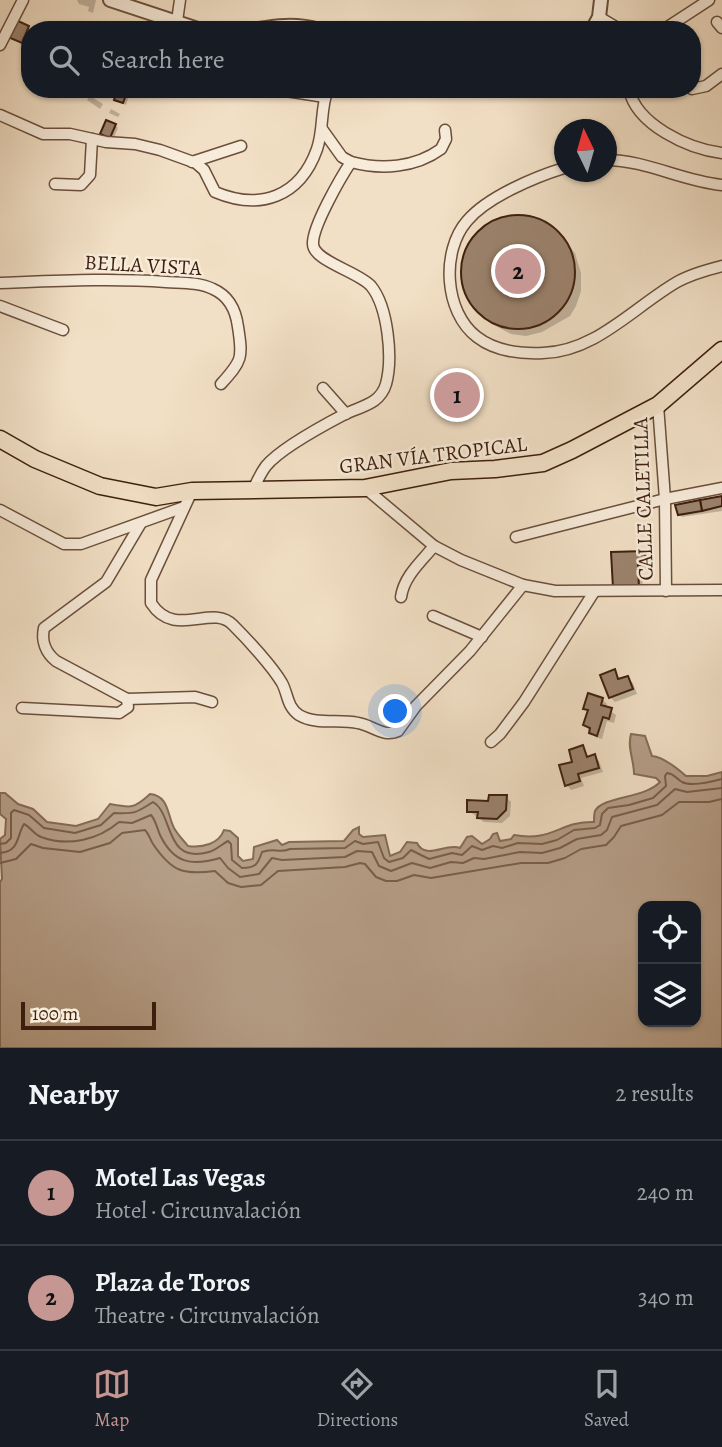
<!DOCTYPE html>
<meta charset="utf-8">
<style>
:root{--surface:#171b24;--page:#242831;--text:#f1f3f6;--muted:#9ea1a6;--line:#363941;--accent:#c59692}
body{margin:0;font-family:Alegreya,serif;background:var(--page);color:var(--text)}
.controls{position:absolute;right:21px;bottom:21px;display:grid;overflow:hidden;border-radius:14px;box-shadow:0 2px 5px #0004}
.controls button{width:63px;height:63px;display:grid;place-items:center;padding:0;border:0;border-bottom:2px solid var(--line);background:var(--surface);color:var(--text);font:35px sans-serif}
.compass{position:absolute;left:554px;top:119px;width:63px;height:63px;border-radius:50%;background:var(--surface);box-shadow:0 2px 5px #0004;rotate:355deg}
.scale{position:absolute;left:21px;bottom:18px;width:135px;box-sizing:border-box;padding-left:7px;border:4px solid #3e1f0e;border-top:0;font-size:19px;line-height:24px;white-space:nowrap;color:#3e1f0e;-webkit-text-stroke:5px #f7ebda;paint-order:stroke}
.you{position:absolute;left:396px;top:712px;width:24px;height:24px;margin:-18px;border:5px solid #fff;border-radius:50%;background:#1a73e8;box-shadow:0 0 0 10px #1a73e833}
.badge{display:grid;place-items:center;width:46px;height:46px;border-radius:50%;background:var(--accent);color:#111;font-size:23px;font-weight:700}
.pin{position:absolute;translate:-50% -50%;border:4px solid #fff;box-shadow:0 2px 7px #0006}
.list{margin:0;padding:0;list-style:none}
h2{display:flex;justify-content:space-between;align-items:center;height:91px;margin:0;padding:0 28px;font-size:30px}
h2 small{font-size:23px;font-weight:400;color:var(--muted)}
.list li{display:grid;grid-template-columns:46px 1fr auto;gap:21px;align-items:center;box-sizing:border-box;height:105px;padding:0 28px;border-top:2px solid var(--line)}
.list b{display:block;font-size:26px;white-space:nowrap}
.list p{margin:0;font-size:23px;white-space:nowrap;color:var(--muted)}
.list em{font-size:23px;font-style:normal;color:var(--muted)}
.icon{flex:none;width:38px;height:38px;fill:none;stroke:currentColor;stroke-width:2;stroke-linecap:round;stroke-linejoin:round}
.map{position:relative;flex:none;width:722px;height:1048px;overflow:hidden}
.search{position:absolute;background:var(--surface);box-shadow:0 2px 5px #0004;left:21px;right:21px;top:21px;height:77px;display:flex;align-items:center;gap:18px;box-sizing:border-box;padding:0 24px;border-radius:28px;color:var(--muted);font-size:26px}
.sheet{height:301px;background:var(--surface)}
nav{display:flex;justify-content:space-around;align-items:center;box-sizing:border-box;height:98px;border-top:2px solid var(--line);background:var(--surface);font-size:19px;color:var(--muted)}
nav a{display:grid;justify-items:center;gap:4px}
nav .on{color:var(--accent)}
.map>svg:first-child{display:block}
.water{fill:#b59e87;stroke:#856b57;stroke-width:2;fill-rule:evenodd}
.shadow{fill:#0003}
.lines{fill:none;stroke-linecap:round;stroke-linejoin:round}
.shore{stroke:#7a5e4a;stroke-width:2}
.building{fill:#9c836e;stroke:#3e1f0e;stroke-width:2}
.minor-casing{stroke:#6b4f3c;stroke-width:13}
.tertiary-casing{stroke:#6b4f3c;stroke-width:16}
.primary-casing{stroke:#3e1f0e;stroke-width:19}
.minor{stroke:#f7ebda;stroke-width:10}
.tertiary{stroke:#f7ebda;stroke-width:12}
.primary{stroke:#f2e0c6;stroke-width:16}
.labels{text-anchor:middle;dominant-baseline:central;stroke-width:5;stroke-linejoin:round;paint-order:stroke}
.street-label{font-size:21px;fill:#3e1f0e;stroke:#f7ebda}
</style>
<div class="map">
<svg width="722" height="1048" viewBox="0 0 722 1048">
<rect width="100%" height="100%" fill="#f2e0c6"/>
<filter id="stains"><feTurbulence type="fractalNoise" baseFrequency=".00286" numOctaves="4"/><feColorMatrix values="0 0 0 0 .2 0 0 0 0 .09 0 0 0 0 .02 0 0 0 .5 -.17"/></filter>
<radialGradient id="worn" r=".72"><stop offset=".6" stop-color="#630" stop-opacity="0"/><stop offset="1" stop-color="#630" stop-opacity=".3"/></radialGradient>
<!-- water -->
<path class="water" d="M631,734L645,736L652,756C663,757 678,769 686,776H707L722,772V1048H0V882L2,879L0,839L5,835L6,819L0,814V793H5L18,804L33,809L47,822L76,826L98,819L110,804C131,808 134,809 150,794C169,796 167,814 174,828C178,835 184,841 188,846C202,848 219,844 224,830L230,831L238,838V856L243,861L253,859L254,847L277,840L282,845L289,842L344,841L353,830L359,827V834L363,837L385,835L390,856L400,852L407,842L417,843C426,861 446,842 460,848L467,837L472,836L482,844L490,839L493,834L497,833L500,841L511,839L514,835C553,842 560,821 594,822C594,818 594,814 595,811C603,796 644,799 660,782L656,778L634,774C634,760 627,748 631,734ZM643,906H696V1022H643Z"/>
<!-- shadow -->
<g class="shadow">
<polygon points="77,0 96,0 93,13 88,11 89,7 79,4"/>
<polygon points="17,23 30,30 25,45 10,37"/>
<polygon points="162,23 170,27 173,30 159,30"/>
<polygon points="137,24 144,26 147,30 135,30"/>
<polygon points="110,89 125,89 130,93 126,105 116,100 118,93"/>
<polygon points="90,96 103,104 100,109 87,100"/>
<polygon points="111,109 120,114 118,117 109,113"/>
<polygon points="115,125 118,128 113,140 102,134"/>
<polygon points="512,216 525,216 540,221 555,230 575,253 581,273 581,291 576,306 570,316 542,332 526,336 511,334 490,323 466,295 462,277 464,257 475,236 493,223"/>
<polygon points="722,498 722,511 682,517 679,514"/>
<polygon points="644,553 649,558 650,569 642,569 643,592 614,588"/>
<polygon points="614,671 621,680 628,678 633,683 637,694 615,702 610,697"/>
<polygon points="602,699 607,704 606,708 616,715 614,723 607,721 602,739 595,737 585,725 589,712 585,709"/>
<polygon points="583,747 589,758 594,756 599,761 603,772 581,778 584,786 571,790 567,785"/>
<polygon points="506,797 511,802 510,816 502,823 484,822 469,811"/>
</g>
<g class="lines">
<!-- shore -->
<g class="shore">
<path d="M0,844L6,843L11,838V813L14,810L29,815L44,828L75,833L101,825L114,813C135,814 136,813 153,802C174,814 164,865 209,852C216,850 222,844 228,841L231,844L232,860L242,868C256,868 258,864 262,852C275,847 278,854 290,849L345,848L355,841L363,844L378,842L384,858L389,862L403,858L411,850L429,859L452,853L462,855L472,846L482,850L493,846L502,848L518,843L542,844L557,840L574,830L595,828L600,825L602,814L608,808L629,805L653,798L666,786L665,776L667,773C675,774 675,778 682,782C692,787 711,782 722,779"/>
<path d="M0,853C20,851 16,837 24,824C30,827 34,834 41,837C68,847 98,840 119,822L132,823L151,815C156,821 157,828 160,835C174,864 192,866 220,858L228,868L240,877L259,874L272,858L282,860L345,857L357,851L372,852L379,866L391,871L412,863L430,868L451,862L463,863L474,858L484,859L520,852L542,853L560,848L577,839L601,835L607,830L612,817L657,805L675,789L687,792L722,788"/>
<path d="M0,863L16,859L31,844L43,848L80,852L110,843L122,833L145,830C149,834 150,839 153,844C172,872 183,875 215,871L228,883L241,887L261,885L278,871L345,867L360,863L365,864L376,877L386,881H397L414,875L431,878L521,863H548L565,858L581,849L606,845L614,837L621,826L662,815L679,802H709L722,799"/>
</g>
</g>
<!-- building -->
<g class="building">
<polygon points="16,20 29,26 22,43 8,37"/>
<polygon points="117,89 128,89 123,103 114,100"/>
<polygon points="106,120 116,124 110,138 100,134"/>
<circle cx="518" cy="272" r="57"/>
<polygon points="722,496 722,506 702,511 700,500"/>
<polygon points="700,500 702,511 678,515 675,505"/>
<polygon points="645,551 646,564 638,565 639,588 613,588 611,552"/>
<polygon points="615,669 618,679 628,676 633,689 609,698 600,675"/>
<polygon points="588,693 603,698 601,705 612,708 609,719 603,717 597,736 589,733 590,728 583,725 588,710 583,709"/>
<polygon points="583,745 587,757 595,754 599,768 578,774 580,781 565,786 559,765 572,762 569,750"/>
<polygon points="489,795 507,795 506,810 497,819 477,818 478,812 467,812 467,800 488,801"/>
</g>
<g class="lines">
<!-- minor casing -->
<g class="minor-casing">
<g id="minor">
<polyline points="599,17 621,30"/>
<polyline points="177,21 180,0"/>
<polyline points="717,22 722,28"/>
<polyline points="663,30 709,0"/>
<polyline points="0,45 23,0"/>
<polyline points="273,89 325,97"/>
<path d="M629,89C636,125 689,149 722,153"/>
<polyline points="692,89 706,86 722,74"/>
<path d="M0,115L43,134H70L106,142L135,144L160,150L196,163L204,170L215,192C260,211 300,197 317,149C324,129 320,108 328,89"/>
<path d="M606,160C646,160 682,181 722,185"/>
<polyline points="192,162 241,146"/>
<path d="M351,162C381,170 415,168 441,149L446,139L445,130"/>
<path d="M564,168C535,177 487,197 467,221C441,251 444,312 477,337C495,351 520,354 543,353C595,352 634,307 677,282C691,274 706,270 722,266"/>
<polyline points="55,184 81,185 90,175 92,139"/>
<path d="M0,283C55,281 111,278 166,282C181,283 199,282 213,289C229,296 236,311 238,327C243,358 242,361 221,384"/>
<polyline points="0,306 63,330"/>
<polyline points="323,388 346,414"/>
<polyline points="658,405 665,499 666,591"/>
<polyline points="365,488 434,546 461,560 523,585 555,591 722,590"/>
<path d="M253,490C257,481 260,474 266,466C280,449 324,425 345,414C362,406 380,404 386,384C393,358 388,307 371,286C359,272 313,261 313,244C312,227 341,177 351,162L342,157L322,129"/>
<path d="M192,491L151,580V603C175,640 212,603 233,625C247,639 272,666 282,683C288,694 287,707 299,715C315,725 340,719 358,723C372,725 383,738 398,731L416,706L470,651L523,585"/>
<polyline points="0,510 64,544 81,544 184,507"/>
<path d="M141,523L106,582L44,628C41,641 46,653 56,661L127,699L195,697L212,702"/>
<polyline points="516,537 665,499 722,488"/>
<path d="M401,597C404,576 421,562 434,546"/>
<polyline points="433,616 482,637"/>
<polyline points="22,708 119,713 128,707 127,699"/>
<polyline points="491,742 500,734 524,702 594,592"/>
</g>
</g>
<!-- tertiary casing -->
<g class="tertiary-casing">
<g id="tertiary">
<polyline points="110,0 201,30"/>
<path d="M251,30C275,26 296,23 319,30"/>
<polyline points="592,30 599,17 601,0"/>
</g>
</g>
<!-- primary casing -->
<g class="primary-casing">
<polyline id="primary" points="0,439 35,459 100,486 156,497 192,491 365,488 451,471 495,469 543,463 572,450 658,405 722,350"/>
</g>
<!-- minor -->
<use href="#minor" class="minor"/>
<!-- tertiary -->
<use href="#tertiary" class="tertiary"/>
<!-- primary -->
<use href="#primary" class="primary"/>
</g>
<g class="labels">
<!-- street labels -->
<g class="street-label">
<text transform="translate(143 265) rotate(3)">BELLA VISTA</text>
<text transform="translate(433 455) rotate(-7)">GRAN VÍA TROPICAL</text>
<text transform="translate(643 499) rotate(-92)">CALLE CALETILLA</text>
</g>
</g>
<rect width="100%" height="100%" filter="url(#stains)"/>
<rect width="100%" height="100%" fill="url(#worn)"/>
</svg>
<div class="controls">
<button><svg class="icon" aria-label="locate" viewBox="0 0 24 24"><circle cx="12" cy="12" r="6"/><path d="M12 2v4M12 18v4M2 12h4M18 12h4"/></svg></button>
<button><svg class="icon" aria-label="layers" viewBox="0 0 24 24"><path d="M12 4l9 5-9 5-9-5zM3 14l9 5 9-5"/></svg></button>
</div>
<svg class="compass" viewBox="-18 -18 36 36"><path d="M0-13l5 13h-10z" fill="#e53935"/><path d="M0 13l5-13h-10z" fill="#9ea1a6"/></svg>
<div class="scale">100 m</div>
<div class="you"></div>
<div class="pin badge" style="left:457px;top:395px">1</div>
<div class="pin badge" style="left:518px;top:271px">2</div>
<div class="search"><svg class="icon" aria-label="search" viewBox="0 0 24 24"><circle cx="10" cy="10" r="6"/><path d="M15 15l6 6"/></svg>Search here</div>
</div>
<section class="sheet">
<h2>Nearby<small>2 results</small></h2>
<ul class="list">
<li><span class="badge">1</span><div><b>Motel Las Vegas</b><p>Hotel · Circunvalación</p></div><em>240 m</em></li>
<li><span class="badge">2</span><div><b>Plaza de Toros</b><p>Theatre · Circunvalación</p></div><em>340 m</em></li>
</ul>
</section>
<nav>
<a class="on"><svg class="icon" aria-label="map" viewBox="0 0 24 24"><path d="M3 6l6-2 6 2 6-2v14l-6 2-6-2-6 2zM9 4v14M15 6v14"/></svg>Map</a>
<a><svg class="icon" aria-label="directions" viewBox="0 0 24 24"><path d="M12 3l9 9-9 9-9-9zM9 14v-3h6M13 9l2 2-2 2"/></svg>Directions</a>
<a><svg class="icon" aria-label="saved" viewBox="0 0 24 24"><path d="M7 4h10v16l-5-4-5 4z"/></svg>Saved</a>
</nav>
